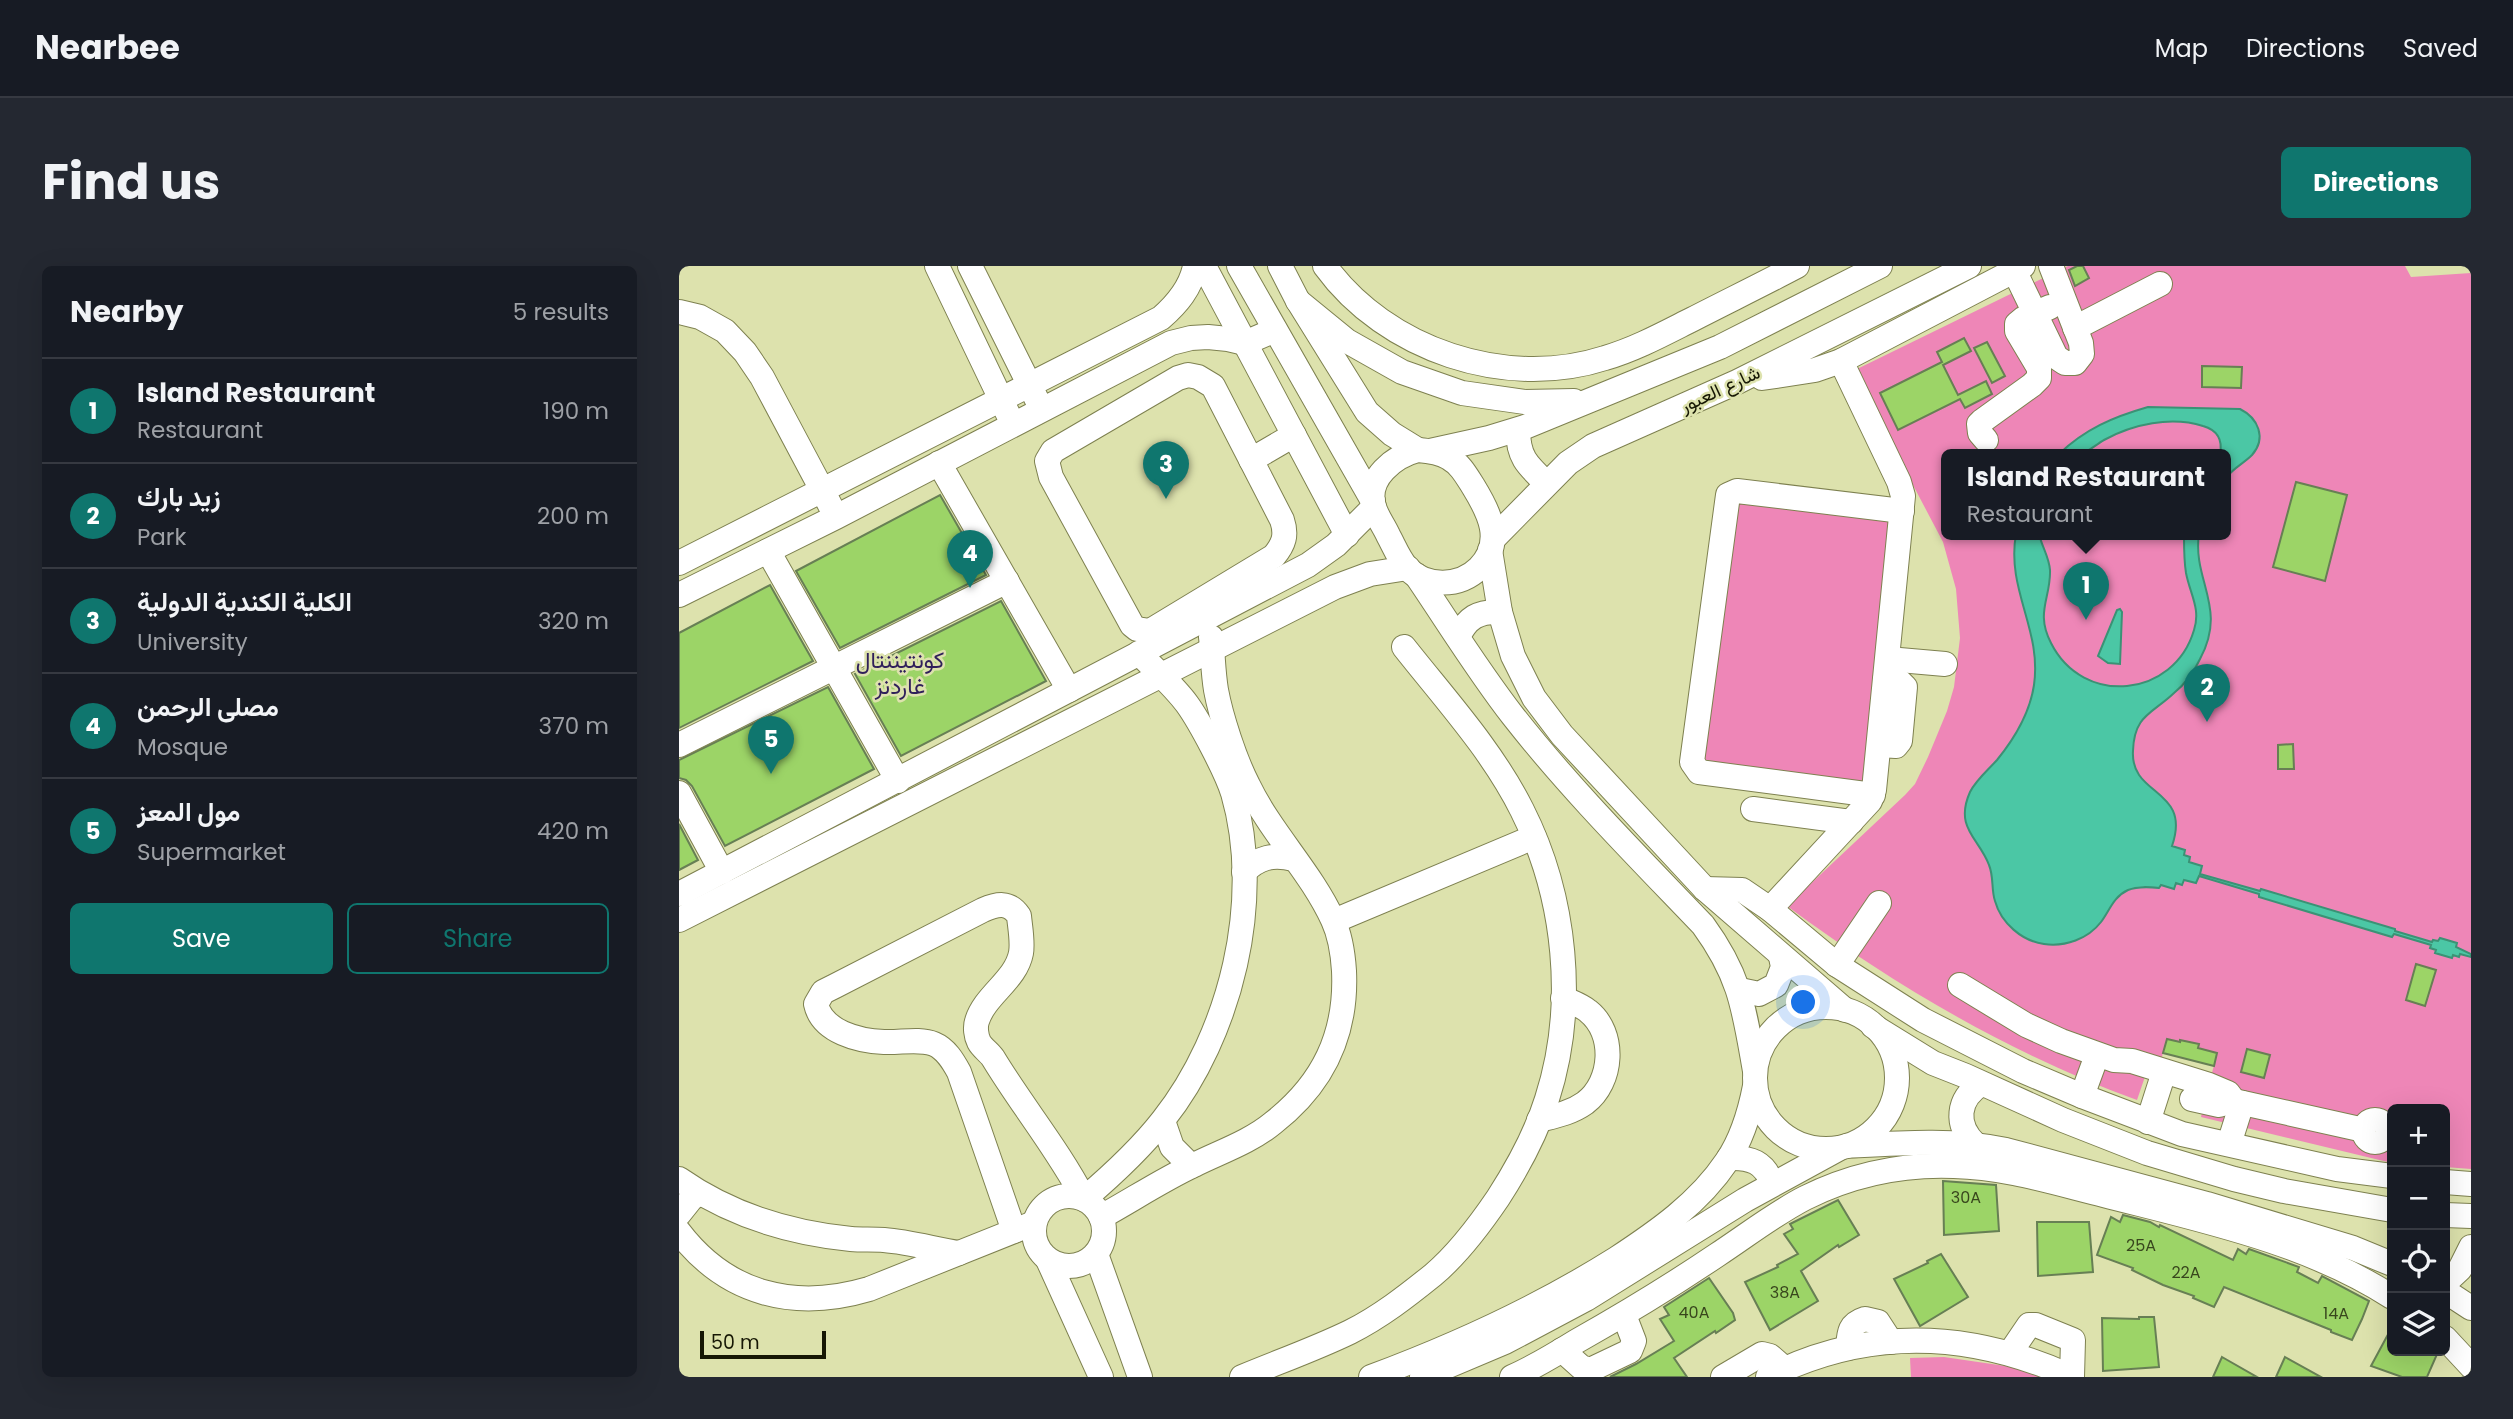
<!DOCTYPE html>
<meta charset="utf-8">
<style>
:root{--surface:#171b24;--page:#242831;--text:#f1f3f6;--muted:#9ea1a6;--line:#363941;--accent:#0f766e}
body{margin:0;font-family:Poppins,Vazirmatn,sans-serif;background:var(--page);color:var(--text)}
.controls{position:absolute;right:21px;bottom:21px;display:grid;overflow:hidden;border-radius:10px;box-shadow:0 7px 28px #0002}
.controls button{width:63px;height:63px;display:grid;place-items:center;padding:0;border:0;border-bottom:2px solid var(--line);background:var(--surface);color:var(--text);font:35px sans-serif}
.scale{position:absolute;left:21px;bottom:18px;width:126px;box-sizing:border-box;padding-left:7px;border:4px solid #161704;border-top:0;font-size:19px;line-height:24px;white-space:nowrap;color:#161704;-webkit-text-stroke:5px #dde2ad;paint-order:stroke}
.you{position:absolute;left:1125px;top:737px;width:24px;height:24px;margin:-18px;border:5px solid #fff;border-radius:50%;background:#1a73e8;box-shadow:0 0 0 10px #1a73e833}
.badge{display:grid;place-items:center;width:46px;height:46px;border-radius:50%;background:var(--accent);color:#fff;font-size:23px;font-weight:700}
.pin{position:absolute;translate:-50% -58px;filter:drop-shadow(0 2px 4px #0008)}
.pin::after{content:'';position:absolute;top:37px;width:24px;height:21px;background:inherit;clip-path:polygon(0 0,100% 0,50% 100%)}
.popup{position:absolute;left:1262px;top:183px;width:290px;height:91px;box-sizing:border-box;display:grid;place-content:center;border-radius:10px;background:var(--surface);filter:drop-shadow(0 2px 5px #0005);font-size:23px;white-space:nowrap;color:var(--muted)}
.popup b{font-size:26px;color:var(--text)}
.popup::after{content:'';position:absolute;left:50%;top:100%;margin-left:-14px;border:14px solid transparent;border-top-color:var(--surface)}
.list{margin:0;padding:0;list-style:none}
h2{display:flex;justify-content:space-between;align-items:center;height:91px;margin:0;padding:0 28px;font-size:30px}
h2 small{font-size:23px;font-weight:400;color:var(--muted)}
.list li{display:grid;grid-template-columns:46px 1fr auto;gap:21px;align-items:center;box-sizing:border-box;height:105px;padding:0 28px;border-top:2px solid var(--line)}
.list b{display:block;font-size:26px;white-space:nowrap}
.list p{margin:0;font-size:23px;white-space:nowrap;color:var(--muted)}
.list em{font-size:23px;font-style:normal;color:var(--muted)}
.actions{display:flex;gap:14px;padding:21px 28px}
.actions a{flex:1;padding:16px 0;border:2px solid var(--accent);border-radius:10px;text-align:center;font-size:24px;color:var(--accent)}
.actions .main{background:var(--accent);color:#fff}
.icon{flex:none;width:38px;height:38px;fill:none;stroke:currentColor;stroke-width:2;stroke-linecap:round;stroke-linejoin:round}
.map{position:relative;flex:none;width:1792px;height:1111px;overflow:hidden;border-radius:10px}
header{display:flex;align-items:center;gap:42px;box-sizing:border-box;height:98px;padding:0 35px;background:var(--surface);border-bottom:2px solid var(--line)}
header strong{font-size:33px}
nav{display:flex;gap:38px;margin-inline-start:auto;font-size:24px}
.intro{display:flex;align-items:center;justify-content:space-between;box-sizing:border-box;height:168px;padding:0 42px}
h1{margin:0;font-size:49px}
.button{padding:18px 32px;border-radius:10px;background:var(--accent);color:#fff;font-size:24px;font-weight:700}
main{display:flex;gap:42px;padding:0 42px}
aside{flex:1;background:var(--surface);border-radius:10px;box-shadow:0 7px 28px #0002}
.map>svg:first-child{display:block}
.green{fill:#ee86b7;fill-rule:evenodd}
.water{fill:#4bc7a5;stroke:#3b9275;stroke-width:2}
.building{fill:#9cd467;stroke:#677f54;stroke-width:2}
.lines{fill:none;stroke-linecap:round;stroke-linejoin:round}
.minor-casing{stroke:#7e8150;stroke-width:26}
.minor{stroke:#fff;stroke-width:24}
.labels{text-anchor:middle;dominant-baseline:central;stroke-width:5;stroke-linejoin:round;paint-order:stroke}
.number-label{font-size:16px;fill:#38461d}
.street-label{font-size:19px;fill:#161704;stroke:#dde2ad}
.quarter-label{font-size:23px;fill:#2f1f5a;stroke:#dde2ad}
</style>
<header>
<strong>Nearbee</strong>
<nav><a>Map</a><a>Directions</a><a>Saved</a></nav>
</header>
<div class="intro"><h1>Find us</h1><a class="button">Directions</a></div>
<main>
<aside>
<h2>Nearby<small>5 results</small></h2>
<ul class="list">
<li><span class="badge">1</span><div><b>Island Restaurant</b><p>Restaurant</p></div><em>190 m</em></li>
<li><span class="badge">2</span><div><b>زيد بارك</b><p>Park</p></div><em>200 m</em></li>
<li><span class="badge">3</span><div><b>الكلية الكندية الدولية</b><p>University</p></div><em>320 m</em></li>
<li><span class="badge">4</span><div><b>مصلى الرحمن</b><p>Mosque</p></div><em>370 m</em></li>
<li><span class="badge">5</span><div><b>مول المعز</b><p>Supermarket</p></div><em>420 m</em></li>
</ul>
<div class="actions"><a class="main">Save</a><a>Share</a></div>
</aside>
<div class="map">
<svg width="1792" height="1111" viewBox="0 0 1792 1111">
<rect width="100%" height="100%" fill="#dde2ad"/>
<!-- green -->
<g class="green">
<path d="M1389,0H1726L1732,11L1792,7V903L1766,901V843H1713V897L1522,851L1535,799L1484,787L1480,801L1470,799L1458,834C1332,788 1216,720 1108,640L1226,529L1236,518L1249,491L1268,445L1275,421L1281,372L1277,323L1264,276L1174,105ZM1267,188H1547V268H1267Z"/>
<polygon points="1053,232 1218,252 1184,518 1020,498"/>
<polygon points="1265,1091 1340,1102 1362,1111 1232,1111 1231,1092"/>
</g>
<!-- water -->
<g class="water">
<path d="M1469,141L1561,143C1579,152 1588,172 1573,189C1564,198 1554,202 1547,212V188H1541C1544,173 1538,164 1524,160C1492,150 1454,158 1425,174C1418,178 1409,186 1402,188C1395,189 1387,188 1380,188C1406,163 1434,151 1469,141Z"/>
<path d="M1337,268H1360C1363,281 1370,291 1371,304C1372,332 1356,346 1372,377C1404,441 1495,432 1515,364C1522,343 1511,328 1507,307C1505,295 1505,283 1505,270L1520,268C1513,314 1549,342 1521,393C1515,406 1506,418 1495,427C1473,448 1455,449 1454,485C1451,531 1513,522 1493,580L1506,584L1505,589L1511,591L1510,596L1523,600L1521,608L1581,625L1582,623L1716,663V665L1753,676L1754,674L1759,675L1761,672L1778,677L1777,681L1792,688V691L1781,688L1780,691L1774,689L1773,692L1756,687L1757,684L1751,682L1752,679L1715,668L1713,671L1580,631V628L1520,610L1517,617L1505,614L1503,619L1497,617L1495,623L1482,619L1480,622C1470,621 1459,620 1449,624C1434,631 1431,644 1422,656C1409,673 1386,681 1365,678C1343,675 1322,657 1316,635C1312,623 1315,611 1310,599C1300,572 1275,562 1291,526C1297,514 1309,504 1318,494C1336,472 1351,446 1355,419C1363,363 1327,324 1337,268Z"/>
<polygon points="1441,343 1443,346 1441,398 1429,397 1419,390 1438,344"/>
</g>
<!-- building -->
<g class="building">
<polygon points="1398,0 1404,0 1410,12 1396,20 1390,4"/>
<polygon points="1285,72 1292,85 1264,99 1279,129 1307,115 1313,128 1286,142 1281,133 1219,164 1201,127 1263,96 1258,86"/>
<polygon points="1308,76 1326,110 1313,117 1295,82"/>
<polygon points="1523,100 1563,101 1562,122 1523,121"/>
<polygon points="1617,216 1668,229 1646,315 1594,301"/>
<polygon points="261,229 307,309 161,382 117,305"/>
<polygon points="91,319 134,395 0,462 0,367"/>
<polygon points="322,335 367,415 222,490 176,408"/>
<polygon points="149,421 195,503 46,580 13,520 7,514 0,512 0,494"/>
<polygon points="1614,478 1615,503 1599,503 1599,479"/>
<polygon points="0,558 19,594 0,604"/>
<polygon points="1737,698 1757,704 1746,740 1727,734"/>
<polygon points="1488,773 1501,776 1501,774 1520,778 1519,782 1538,787 1535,800 1484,787"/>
<polygon points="1568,783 1591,789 1585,812 1562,806"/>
<polygon points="1264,915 1317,919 1320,965 1265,969"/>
<polygon points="1159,934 1180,969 1160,981 1159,979 1122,1005 1139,1035 1091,1064 1066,1016 1099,1001 1098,999 1119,988 1105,968 1114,963 1111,958"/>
<polygon points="1444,949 1471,956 1480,961 1481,959 1554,994 1559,983 1567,988 1570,983 1620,1001 1618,1006 1639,1017 1643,1010 1690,1035 1683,1053 1673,1074 1652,1066 1652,1064 1545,1021 1535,1041 1514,1032 1515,1030 1484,1019 1453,1004 1454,1002 1418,989 1432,951 1441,956"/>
<polygon points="1358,956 1410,956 1414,1006 1359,1010"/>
<polygon points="1262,988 1289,1031 1241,1060 1215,1013 1249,997 1248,995"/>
<polygon points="1030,1012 1054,1047 1056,1054 1037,1067 1036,1065 995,1092 1008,1111 931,1111 957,1098 995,1075 981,1053 990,1049 985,1041"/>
<polygon points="1460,1051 1475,1051 1480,1101 1424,1105 1423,1052 1460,1053"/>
<polygon points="1713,1061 1713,1085 1759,1086 1748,1111 1723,1111 1692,1100"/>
<polygon points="1543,1091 1578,1111 1534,1111"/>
<polygon points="1606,1091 1642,1111 1597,1111"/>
</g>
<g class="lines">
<!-- minor casing -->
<g class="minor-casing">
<g id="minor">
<polyline points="258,0 329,148"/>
<polyline points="291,0 358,134"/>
<polyline points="525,0 668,269"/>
<polyline points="560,0 694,235"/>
<polyline points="601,0 619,35 688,146 713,168 739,184"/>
<path d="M646,0C707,84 827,124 926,92C957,83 986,67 1014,53C1049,35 1084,18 1118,0"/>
<polyline points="1335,4 1377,91 1386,97 1396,97 1403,88 1402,77 1372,0"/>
<polyline points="619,35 668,75 723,106 783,127 846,136 895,135"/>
<polyline points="0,46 21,51 46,65 66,86 83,111 151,239"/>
<polyline points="1396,62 1481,18"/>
<path d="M509,109L519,111L534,120L603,254C608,269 605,278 595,290L471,365L458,363L453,359L372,211L368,195L374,185L499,112Z"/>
<polyline points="1083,112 1136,104 1162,95 1344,0"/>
<path d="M839,164C839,191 848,199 867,217"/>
<polyline points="1307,174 1301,167 1300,158 1303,155 1353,119 1360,112 1360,102 1338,65 1338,58 1344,53 1371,41"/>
<path d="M739,184C750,185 761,186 770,192C781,198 787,209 794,220C810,246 826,276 800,302C781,321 747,322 728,302C720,293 715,280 709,269C705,260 698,251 695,241C686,212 716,190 739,184Z"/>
<polyline points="751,185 810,172 846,161 1041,81 1201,0"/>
<polyline points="572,194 615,169"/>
<polyline points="260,197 390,424"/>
<polyline points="814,273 889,197 914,180 1058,116 1290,0"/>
<polyline points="811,284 821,346 834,390 855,432 883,469 1026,623 1166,744"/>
<polyline points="89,285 219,515"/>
<path d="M0,297L482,52C498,38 512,22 516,0"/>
<path d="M737,309C769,356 799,405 834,450C892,524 959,591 1024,659C1062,711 1065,743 1076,805"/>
<polyline points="0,329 157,251 492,77 512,72 529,71 549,73 566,77 596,64"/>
<path d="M779,371C788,352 799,345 821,346"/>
<polyline points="1209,393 1266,398"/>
<polyline points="0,479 328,315"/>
<polyline points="1200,479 1217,480 1221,475 1226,421 1221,416 1206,414"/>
<polyline points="0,527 43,606"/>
<polyline points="1194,529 1020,506 1013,496 1049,229 1058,225 1223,245"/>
<polyline points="1074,543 1172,556"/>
<path d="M565,606C580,591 594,588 615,593"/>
<polyline points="1026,623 1063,624 1091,643 1158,699 1244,754 1344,805 1403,830 1503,868 1658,903 1713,910"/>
<polyline points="0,628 629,299 657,279 695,241"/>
<polyline points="1091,643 1191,535 1195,524 1224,230 1220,216 1162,95"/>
<polyline points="0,654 656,321 691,308 729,302"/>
<polyline points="655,655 855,571"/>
<polyline points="1158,699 1200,637"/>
<polyline points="1281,719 1347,759 1382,775 1435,794 1453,795 1530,819 1549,827 1555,835"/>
<polyline points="1061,724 1080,728 1097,719 1104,701 1102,691"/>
<circle cx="1147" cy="812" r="71"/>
<polyline points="1194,760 1254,797 1287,810 1384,854 1468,887 1555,913 1605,925 1713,944"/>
<polyline points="1403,830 1418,789"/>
<polyline points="1513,833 1540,839 1555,835 1685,864"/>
<path d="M860,854C876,850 892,847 906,837C934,816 937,767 909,745C902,739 892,736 884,732"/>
<circle cx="1696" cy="865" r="11"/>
<polyline points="484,855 493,881 512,900"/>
<polyline points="1469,856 1485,806"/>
<path d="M1296,878C1276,859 1278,833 1302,818"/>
<polyline points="1550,878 1563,837"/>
<path d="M1168,880C1222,877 1274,873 1327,884L1528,938L1674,982L1713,998"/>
<path d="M1050,892C1071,891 1086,896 1093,918"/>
<path d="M0,913C50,948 111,967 172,973C183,974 194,973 205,974C230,976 255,983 280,987"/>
<polyline points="1766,916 1792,918"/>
<circle cx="390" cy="965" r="35"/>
<polyline points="0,948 12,933 20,927"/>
<polyline points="1766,949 1792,950"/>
<path d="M422,951C453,934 483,914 515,899C541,886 571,876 594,857C644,818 668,769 665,705C664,689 661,669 654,654C632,606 592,567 569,519C556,494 542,451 537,424C534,406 534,389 532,371"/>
<path d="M335,965L280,806C274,795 267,783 255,778C240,772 221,777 205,776C180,775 143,766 137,738L144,726L156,720L304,644C318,638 330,635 340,650C341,661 344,676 342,687C337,714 306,729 298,755C296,761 297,770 300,776C303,782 310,786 314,792C343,840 379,883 405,933C432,910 463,881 484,854C552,768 585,634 554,527C547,505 521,456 508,438C494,419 476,404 460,387"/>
<path d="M0,966C48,1029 116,1045 190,1023L355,957"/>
<polyline points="417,988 461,1111"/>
<polyline points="369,994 422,1111"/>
<polyline points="1766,1017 1781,1003 1792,981"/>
<polyline points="1766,1025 1792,1042"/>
<polyline points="1766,1072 1792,1100"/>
<path d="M1169,1082C1170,1067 1170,1058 1186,1053L1199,1056L1212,1076"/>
<polyline points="883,1084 902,1101 911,1104 951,1085 955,1075 945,1049"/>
<polyline points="1331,1087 1350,1059 1357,1059 1394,1074 1393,1111"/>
<path d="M563,1111C599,1096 636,1083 671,1066C701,1051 728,1030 754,1009C779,988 800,960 819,932C839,901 857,868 868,833C898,740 887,631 843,544C813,484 766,433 725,381"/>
<path d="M692,1111C778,1079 859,1042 937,993C978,966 1020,937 1048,895C1063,873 1071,846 1076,820"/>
<polyline points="743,1111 826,1076 907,1033 1066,934 1161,882"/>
<path d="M833,1111C856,1101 877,1088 898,1075C946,1048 992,1020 1038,989C1067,970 1095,948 1126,932C1172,909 1224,898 1275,900C1326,901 1376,917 1425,929C1522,954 1628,976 1713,1031"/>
<polyline points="1044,1111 1083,1088 1091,1090 1106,1103"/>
<path d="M1089,1111C1190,1060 1292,1065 1393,1111"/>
</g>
</g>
<!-- minor -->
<use href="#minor" class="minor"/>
</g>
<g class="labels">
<!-- number labels -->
<g class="number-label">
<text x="1287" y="931">30A</text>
<text x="1462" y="979">25A</text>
<text x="1507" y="1006">22A</text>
<text x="1106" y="1026">38A</text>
<text x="1015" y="1046">40A</text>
<text x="1657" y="1047">14A</text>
</g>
<!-- street labels -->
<g class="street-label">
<text transform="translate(1041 123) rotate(-25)">شارع العبور</text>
</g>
<!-- quarter labels -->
<g class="quarter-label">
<text x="221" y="394">كونتيننتال<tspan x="221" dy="26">غاردنز</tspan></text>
</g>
</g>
</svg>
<div class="controls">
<button>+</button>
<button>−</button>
<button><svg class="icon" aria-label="locate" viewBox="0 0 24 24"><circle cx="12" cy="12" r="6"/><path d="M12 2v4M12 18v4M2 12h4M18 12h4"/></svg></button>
<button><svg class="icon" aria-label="layers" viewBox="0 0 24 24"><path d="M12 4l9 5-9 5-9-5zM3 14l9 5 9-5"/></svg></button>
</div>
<div class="scale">50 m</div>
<div class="you"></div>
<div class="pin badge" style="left:1407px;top:354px">1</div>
<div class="popup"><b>Island Restaurant</b>Restaurant</div>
<div class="pin badge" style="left:1528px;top:456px">2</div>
<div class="pin badge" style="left:487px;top:233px">3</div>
<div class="pin badge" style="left:291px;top:322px">4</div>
<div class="pin badge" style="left:92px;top:508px">5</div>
</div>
</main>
